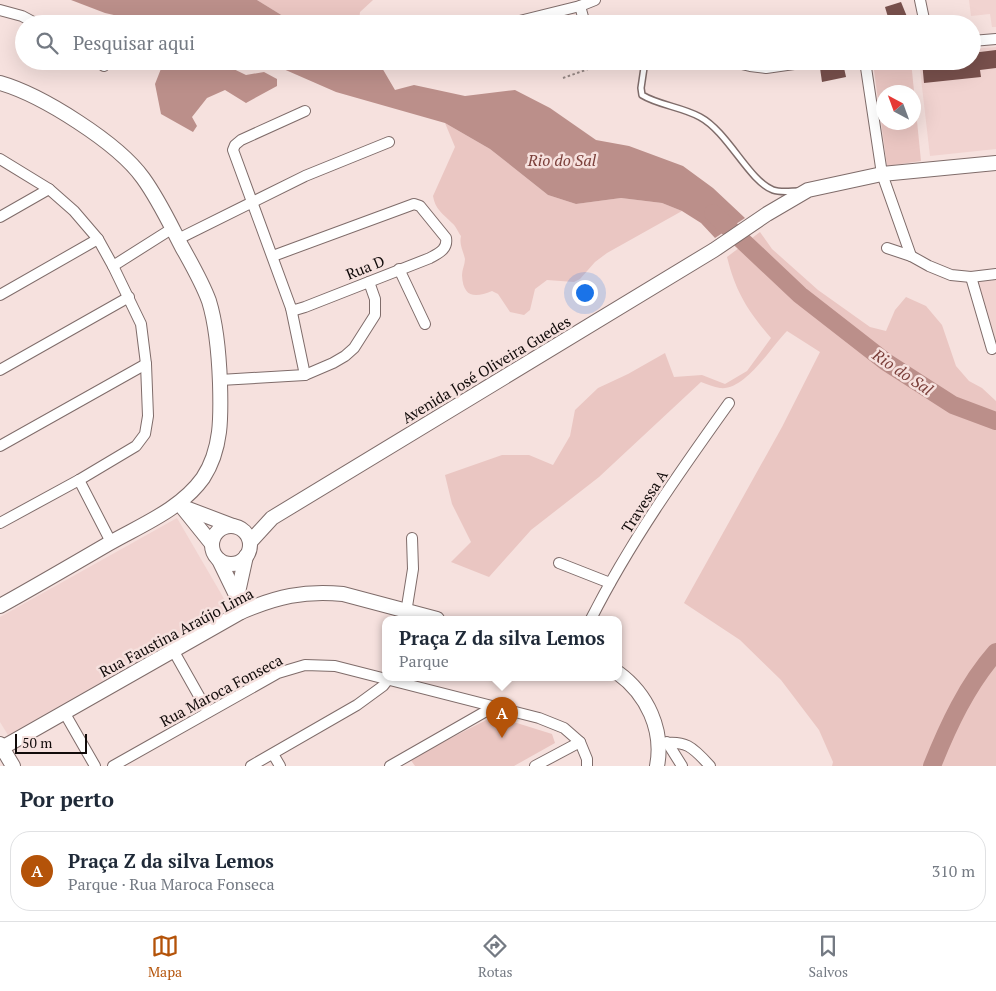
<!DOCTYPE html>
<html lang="pt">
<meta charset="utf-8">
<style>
:root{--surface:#fff;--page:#f6f6f7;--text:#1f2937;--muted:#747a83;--line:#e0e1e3;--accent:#b45309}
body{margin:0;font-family:"PT Serif",serif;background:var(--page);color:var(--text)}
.compass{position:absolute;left:876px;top:85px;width:45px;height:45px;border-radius:50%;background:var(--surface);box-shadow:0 5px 20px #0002;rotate:319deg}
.scale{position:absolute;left:15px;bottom:12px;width:72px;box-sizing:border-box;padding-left:5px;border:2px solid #110b0a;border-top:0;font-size:14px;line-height:18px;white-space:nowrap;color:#110b0a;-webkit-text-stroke:4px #f6e1de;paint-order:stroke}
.you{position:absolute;left:584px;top:292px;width:18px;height:18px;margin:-12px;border:4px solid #fff;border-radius:50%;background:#1a73e8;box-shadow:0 0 0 8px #1a73e833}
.badge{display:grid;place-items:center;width:32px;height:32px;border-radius:50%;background:var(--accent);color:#fff;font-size:16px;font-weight:700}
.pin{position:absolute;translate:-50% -41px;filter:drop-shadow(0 1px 2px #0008)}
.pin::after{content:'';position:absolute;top:26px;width:18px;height:15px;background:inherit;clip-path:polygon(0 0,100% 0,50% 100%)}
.popup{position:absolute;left:382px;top:616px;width:240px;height:65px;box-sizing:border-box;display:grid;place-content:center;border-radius:10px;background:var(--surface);filter:drop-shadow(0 1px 4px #0005);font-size:16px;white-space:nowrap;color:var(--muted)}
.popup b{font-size:19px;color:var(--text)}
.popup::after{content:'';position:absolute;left:50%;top:100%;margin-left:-10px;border:10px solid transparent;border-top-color:var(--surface)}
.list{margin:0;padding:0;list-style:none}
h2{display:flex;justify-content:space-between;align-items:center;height:65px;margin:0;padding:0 20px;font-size:21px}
h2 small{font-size:16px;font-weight:400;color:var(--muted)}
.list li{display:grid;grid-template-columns:32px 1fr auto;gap:15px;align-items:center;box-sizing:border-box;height:80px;margin:0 10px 10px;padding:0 10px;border:1px solid var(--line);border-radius:20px}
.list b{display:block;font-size:19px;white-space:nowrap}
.list p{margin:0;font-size:16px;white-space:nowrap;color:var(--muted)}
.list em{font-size:16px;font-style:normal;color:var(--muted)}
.icon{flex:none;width:28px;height:28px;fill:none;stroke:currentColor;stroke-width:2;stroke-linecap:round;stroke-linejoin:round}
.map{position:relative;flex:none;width:996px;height:766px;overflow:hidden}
.search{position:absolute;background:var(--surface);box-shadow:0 5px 20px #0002;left:15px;right:15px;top:15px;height:55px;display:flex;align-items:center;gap:12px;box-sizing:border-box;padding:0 18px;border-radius:28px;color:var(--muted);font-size:19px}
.sheet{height:155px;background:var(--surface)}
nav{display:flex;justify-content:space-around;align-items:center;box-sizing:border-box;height:70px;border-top:1px solid var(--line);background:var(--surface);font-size:14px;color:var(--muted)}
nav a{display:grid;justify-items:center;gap:2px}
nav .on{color:var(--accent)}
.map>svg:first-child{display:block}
.built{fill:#f1d3d0}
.green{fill:#eac6c2;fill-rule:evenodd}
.water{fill:#bb8f8a}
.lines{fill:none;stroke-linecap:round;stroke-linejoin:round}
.river{stroke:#bb8f8a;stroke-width:18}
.building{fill:#78504c}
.lane-casing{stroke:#7f6c6a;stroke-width:8}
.street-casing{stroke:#7f6c6a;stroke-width:12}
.secondary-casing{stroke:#7f6c6a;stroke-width:16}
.path{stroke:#968885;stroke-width:2;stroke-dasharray:2.5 2.5;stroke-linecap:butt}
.lane{stroke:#fff;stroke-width:5}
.street{stroke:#fff;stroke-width:10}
.secondary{stroke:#fff;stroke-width:14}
.labels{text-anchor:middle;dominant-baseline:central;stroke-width:5;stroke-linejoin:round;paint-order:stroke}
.street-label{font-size:15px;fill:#110b0a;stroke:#f6e1de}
.water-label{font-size:16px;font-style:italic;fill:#7c403b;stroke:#f6e1de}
</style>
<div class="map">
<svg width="996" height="766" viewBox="0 0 996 766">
<rect width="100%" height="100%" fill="#f6e1de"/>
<!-- built -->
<g class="built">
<polygon points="969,0 996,0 996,27 992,27 990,14 971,16"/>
<polygon points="996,47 996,149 930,156 919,61 972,61 972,49"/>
<polygon points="996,280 996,352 975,282"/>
<polygon points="177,518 230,609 8,735 0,722 0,617"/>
</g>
<!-- green -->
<g class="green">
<polygon points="257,0 373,0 360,12 359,20 352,24 296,24"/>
<path d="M886,61H911L921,161L887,166L873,63ZM884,92H914V122H884Z"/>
<path d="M445,123L490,149L548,195L576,204L621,198L662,203L682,211L607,253L595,262L580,279L574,282L547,280L535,289L530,310L524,315L510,312L498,294L492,291C475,298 463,298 462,275C462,270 465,264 465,259C463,250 459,245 461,236C458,232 456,226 452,223C443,214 435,209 433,196L455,147Z"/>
<path d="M760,232L772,249L818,290L870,327L886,331L895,310L906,297L926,306L942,325L956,366L969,381L982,388L996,401V766H832L833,762L819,730L781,680L740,640L684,603L782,427L820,352L787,331C771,347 745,391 720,388C714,387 707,384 701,382L599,477L531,530L489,577L451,562L471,542L452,504L445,475L502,455H529L553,465L570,436L575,410L598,388L628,374L665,353L674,377L702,375L725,384L747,371L771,338C748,311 736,293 727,257Z"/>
<polygon points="494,716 552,734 555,743 514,766 415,766 410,759"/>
</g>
<!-- water -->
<g class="water">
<polygon points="71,0 257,0 296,24 153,24 105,13"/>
<polygon points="164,61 217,61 246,75 264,72 277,79 277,86 246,103 225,90 207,98 192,117 197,126 193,132 161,114 155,84"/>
<polygon points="265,61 378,61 395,90 414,85 465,96 515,90 550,108 596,140 629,146 683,166 713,188 745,218 715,238 701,223 682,211 662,203 621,198 576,204 548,195 490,149 445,123 336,92"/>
</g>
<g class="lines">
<!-- river -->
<g class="river">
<polyline points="713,213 800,295 886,362 953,405 996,421"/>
<path d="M932,766C948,726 967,685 996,652"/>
</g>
</g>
<!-- building -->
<g class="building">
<polygon points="901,2 910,24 890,24 885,7"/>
<polygon points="996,50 996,68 980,70 981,77 924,83 922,61 972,61 972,53"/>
<polygon points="843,63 846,77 822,82 820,68"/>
</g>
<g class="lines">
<!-- lane casing -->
<g class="lane-casing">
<path id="lane" d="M645,61L641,88L642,95C658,105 682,107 700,117C728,132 749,181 773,190C781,193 791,191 800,191"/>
</g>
<!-- street casing -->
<g class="street-casing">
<g id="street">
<polyline points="920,0 925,24"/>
<polyline points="580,6 585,24"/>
<polyline points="0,10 22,16 37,24"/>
<polyline points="508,24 580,6 595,0"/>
<polyline points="972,41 996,39"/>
<polyline points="97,61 104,66"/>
<polyline points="729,61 750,66 766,68 815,61"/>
<polyline points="865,61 882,174 911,256"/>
<polyline points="0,159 49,189 74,211 98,239 113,266 141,324 146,364 148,416 145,434 136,446 79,480 0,523"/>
<polyline points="0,217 49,189"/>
<polyline points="178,239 305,176 389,142"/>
<polyline points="887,248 911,256 929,266 951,275 971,277 996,274"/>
<path d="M273,256L414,204L420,206L446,238C448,249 439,253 430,258L305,307L295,310L291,308"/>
<polyline points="113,266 173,228"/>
<polyline points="399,269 425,324"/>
<polyline points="971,277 992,349"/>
<polyline points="0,295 98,239"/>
<polyline points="0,370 129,297"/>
<polyline points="305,375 291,308 233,150 235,145 241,140 305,111"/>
<polyline points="220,380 305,375 333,363 345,356 354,348 375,315 375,299 369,282"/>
<polyline points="0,446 146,364"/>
<polyline points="79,480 111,542"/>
<polyline points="559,563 610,583"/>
<polyline points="405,619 413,569 412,538"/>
<path d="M591,619C630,542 679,473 729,403"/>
<polyline points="173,650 208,712"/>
<polyline points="64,712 95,766"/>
<polyline points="667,742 682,766"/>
<path d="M659,744C685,739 693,747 710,766"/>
<polyline points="273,754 280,766"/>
<polyline points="113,766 278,673 305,665 335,666 539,718 564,728 580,742 587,759 587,766"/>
<polyline points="251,766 357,705 383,686 390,677"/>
<polyline points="390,766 495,706"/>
<polyline points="535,766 580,742"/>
</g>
</g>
<!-- secondary casing -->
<g class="secondary-casing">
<g id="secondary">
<path d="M0,83C42,95 118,143 143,178C159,200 170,224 182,247C192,265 202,282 209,301C217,327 219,356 220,383C221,416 222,449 203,478C180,510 141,525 108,544C72,565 36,586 0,606"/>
<polyline points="183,507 233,526"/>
<polyline points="183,508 212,544"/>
<circle cx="231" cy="545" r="19"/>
<polyline points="250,542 272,518 714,250 767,214 808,190 882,174 996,163"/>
<polyline points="219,560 237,597 241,612"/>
<polyline points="237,597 246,556"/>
<path d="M618,673C647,694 664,730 657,766"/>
<polyline points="0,744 13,766"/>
<path d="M0,749L241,612C276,597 304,590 343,594L437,619"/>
</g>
</g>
<!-- path -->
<polyline class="path" points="563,78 611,61"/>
<!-- lane -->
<use href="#lane" class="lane"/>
<!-- street -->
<use href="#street" class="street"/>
<!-- secondary -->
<use href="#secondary" class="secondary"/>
</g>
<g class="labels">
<!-- street labels -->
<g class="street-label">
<text transform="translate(365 267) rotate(-22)">Rua D</text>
<text transform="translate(486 369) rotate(-31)">Avenida José Oliveira Guedes</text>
<text transform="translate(644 501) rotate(-57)">Travessa A</text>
<text transform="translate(176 632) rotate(-28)">Rua Faustina Araújo Lima</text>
<text transform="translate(221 690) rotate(-28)">Rua Maroca Fonseca</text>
</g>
<!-- water labels -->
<g class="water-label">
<text x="562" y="160">Rio do Sal</text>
<text transform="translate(903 372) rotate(34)">Rio do Sal</text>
</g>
</g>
</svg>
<svg class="compass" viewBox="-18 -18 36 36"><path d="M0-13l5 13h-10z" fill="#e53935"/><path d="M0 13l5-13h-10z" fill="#747a83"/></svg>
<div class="scale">50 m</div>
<div class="you"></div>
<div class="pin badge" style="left:502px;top:738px">A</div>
<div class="popup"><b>Praça Z da silva Lemos</b>Parque</div>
<div class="search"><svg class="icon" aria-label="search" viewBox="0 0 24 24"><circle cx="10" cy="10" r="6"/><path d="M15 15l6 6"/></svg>Pesquisar aqui</div>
</div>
<section class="sheet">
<h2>Por perto<small></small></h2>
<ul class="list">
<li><span class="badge">A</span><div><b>Praça Z da silva Lemos</b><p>Parque · Rua Maroca Fonseca</p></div><em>310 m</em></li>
</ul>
</section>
<nav>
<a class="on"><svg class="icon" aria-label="map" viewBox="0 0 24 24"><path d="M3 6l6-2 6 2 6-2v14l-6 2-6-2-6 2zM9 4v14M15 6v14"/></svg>Mapa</a>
<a><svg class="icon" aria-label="directions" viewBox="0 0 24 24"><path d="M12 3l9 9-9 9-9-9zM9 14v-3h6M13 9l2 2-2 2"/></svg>Rotas</a>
<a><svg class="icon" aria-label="saved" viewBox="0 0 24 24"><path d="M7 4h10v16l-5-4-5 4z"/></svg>Salvos</a>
</nav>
